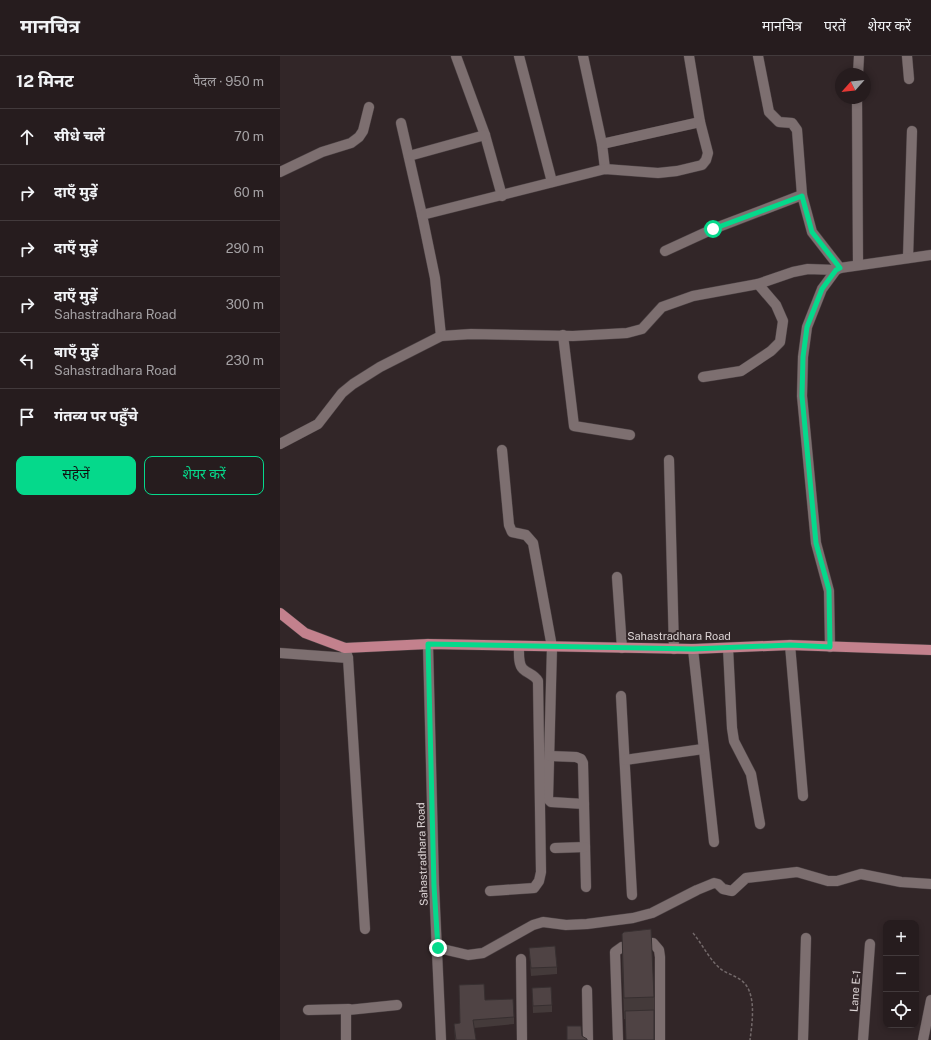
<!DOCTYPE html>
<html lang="hi">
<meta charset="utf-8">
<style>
:root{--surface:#261c1e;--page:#2e2527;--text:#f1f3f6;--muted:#a4a1a4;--line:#423a3c;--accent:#05d98b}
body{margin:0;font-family:"Public Sans","Noto Sans Devanagari",sans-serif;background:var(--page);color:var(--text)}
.controls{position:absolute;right:12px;bottom:12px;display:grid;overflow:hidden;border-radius:8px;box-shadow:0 2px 6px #0003}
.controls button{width:36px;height:36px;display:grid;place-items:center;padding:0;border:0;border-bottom:1px solid var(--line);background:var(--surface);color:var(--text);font:20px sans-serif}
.compass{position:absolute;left:555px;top:12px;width:36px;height:36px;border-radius:50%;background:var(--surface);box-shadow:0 2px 6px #0003;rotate:243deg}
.stop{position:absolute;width:12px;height:12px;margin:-9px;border:3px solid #05d98b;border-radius:50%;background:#fff}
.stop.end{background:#05d98b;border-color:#fff;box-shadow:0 1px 4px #0008}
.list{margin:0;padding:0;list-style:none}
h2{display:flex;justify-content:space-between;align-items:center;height:52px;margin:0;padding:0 16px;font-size:17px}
h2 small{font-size:13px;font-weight:400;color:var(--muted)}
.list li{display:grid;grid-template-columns:26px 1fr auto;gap:12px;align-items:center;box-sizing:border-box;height:56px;padding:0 16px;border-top:1px solid var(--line)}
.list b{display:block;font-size:15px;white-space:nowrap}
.list p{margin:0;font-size:13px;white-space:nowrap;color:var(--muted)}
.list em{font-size:13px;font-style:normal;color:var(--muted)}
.actions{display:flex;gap:8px;padding:12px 16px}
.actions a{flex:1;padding:9px 0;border:1px solid var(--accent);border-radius:8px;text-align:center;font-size:14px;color:var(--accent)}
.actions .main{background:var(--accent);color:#111}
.icon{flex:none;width:22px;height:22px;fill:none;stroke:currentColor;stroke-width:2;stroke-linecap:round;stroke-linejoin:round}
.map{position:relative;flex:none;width:651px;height:984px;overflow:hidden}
header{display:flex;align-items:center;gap:24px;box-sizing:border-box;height:56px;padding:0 20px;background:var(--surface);border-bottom:1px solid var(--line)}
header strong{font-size:19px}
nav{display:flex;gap:22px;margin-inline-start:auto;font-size:14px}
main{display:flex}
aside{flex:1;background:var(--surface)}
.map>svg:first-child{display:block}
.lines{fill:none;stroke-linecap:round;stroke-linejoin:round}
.minor-casing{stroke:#4c4244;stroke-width:11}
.major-casing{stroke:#4c4244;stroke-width:11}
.path{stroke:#73696a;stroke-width:1.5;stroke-dasharray:3 2;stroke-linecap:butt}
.minor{stroke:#7d6f70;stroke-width:10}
.major{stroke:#c3818d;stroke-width:10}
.wall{fill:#443a3a}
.building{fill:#4f4344;stroke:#372f30}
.route{stroke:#05d98b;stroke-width:5}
.labels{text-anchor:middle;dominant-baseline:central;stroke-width:4;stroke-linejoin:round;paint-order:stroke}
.street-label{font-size:11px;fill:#ddd5d6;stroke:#322628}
</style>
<header>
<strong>मानचित्र</strong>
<nav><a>मानचित्र</a><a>परतें</a><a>शेयर करें</a></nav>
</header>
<main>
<aside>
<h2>12 मिनट<small>पैदल · 950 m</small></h2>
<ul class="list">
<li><svg class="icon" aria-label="ahead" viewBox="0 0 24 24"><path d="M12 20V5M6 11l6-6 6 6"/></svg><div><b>सीधे चलें</b></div><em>70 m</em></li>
<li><svg class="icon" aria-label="right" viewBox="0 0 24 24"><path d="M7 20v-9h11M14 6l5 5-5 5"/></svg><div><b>दाएँ मुड़ें</b></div><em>60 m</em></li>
<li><svg class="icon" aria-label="right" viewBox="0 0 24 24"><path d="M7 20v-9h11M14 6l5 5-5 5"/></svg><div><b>दाएँ मुड़ें</b></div><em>290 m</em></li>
<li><svg class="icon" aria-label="right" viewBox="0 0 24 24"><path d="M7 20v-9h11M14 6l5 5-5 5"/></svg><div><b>दाएँ मुड़ें</b><p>Sahastradhara Road</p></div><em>300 m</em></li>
<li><svg class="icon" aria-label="left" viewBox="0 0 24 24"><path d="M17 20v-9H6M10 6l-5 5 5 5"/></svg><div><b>बाएँ मुड़ें</b><p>Sahastradhara Road</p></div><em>230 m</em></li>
<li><svg class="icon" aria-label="arrive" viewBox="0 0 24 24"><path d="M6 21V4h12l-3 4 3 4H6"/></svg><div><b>गंतव्य पर पहुँचे</b></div></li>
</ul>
<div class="actions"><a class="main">सहेजें</a><a>शेयर करें</a></div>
</aside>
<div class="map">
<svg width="651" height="984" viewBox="0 0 651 984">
<rect width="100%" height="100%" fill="#322628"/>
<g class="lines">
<!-- minor casing -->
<g class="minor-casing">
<g id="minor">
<polyline points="176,0 205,79 222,140"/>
<polyline points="239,0 272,126"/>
<polyline points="303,0 322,88 325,113"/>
<polyline points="478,0 489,56 499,66 512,67 517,74 522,139 532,176 560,212 556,214 542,233 527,271 523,301 522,340 536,487 549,535 550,591"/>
<polyline points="627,0 629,23"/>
<polyline points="578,18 579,0"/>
<polyline points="577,42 578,209"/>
<polyline points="121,67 142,159"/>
<polyline points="322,88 420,66"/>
<polyline points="129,100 205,79"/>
<polyline points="0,116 42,96 71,87 79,81 83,75 89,51"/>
<polyline points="385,195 433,173 522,139"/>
<polyline points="628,202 632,75"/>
<polyline points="560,212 651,199"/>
<polyline points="283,279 294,370 350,379"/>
<polyline points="161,280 155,222 142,159 325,113 378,117 397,115 422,109 426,104 428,97 420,66 409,0"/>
<polyline points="423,321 461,315 491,295 500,286 503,265 496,249 478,228"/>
<polyline points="0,388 38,368 62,337 73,328 100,311 161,280 191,278 293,280 347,277 362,273 382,251 413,240 478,228 513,216 528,213 556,214"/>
<polyline points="222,394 229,469 232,476 246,479 253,487 272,591 268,743 271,746 304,748"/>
<polyline points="389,404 394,593"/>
<polyline points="337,521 342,592"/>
<polyline points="148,588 154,829 161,984"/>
<polyline points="510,589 523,740"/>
<polyline points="65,592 68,602 85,873"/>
<polyline points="448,592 452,672 454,685 471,718 480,768"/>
<polyline points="413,593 434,786"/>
<polyline points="0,597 68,602"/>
<polyline points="341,640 352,839"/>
<polyline points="270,700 296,701 301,703 303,707 306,831"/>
<polyline points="345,704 423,693"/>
<polyline points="275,792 305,791"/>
<path d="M210,835L254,832L259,825L261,816L258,625C254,618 248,618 243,613C238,608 239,597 239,590"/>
<polyline points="158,892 188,899 203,897 253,869 263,866 286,869 307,868 353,862 372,857 417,834 434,827 438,828 443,833 452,835 466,822 517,816 548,825 557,825 581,818 621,826 651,828"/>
<polyline points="241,903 242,984"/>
<polyline points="307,934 308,984"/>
<polyline points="28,954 69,953"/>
<polyline points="66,984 66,956 68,954 117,949"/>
<polyline points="338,984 335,896 342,891 373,887 379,894 380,901 380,984"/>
<polyline points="523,984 526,882"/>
<polyline points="583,984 590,888"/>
<polyline points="643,984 651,944"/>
</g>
</g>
<!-- major casing -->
<g class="major-casing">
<polyline id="major" points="0,557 25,577 65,592 148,588 413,593 510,589 651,594"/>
</g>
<!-- path -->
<path class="path" d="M413,877C423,889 430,905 442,914C450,919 460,921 466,929C476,943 472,968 470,984"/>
<!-- minor -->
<use href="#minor" class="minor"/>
<!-- major -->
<use href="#major" class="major"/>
</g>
<!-- wall -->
<g class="wall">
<polygon points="342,878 374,941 374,984 345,963 344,963 342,899"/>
<polygon points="249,892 277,911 277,918 251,920"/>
<polygon points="252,932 272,949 272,956 253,957"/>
<polygon points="205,944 234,961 234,968 194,972 196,984 175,984 174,968 180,967"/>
</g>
<!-- building -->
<g class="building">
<polygon points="371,873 374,941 344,942 342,878 344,876"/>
<polygon points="275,890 277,911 251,912 249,892"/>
<polygon points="204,928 205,944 233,943 234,961 193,964 196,984 176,984 174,968 180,967 179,929"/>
<polygon points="271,931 272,949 253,950 252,932"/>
<polygon points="374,954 374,984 346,984 345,955"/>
<polygon points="287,970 301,970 302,980 307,983 307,984 287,984"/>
</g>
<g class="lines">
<!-- route -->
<polyline class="route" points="158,892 154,830 148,588 413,593 510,589 550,591 549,534 536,487 522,340 523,301 527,271 542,233 556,214 560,212 532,176 522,140 433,173"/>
</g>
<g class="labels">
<!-- street labels -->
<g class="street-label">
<text x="399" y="580">Sahastradhara Road</text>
<text transform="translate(142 798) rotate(-92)">Sahastradhara Road</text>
<text transform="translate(575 935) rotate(-86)">Lane E-1</text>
</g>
</g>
</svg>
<div class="controls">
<button>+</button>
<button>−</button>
<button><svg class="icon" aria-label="locate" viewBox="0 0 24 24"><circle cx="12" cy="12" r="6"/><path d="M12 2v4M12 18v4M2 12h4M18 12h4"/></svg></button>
</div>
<svg class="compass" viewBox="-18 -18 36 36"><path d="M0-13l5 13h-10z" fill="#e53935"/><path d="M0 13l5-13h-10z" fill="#a4a1a4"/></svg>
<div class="stop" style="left:433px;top:173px"></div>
<div class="stop end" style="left:158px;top:892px"></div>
</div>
</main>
